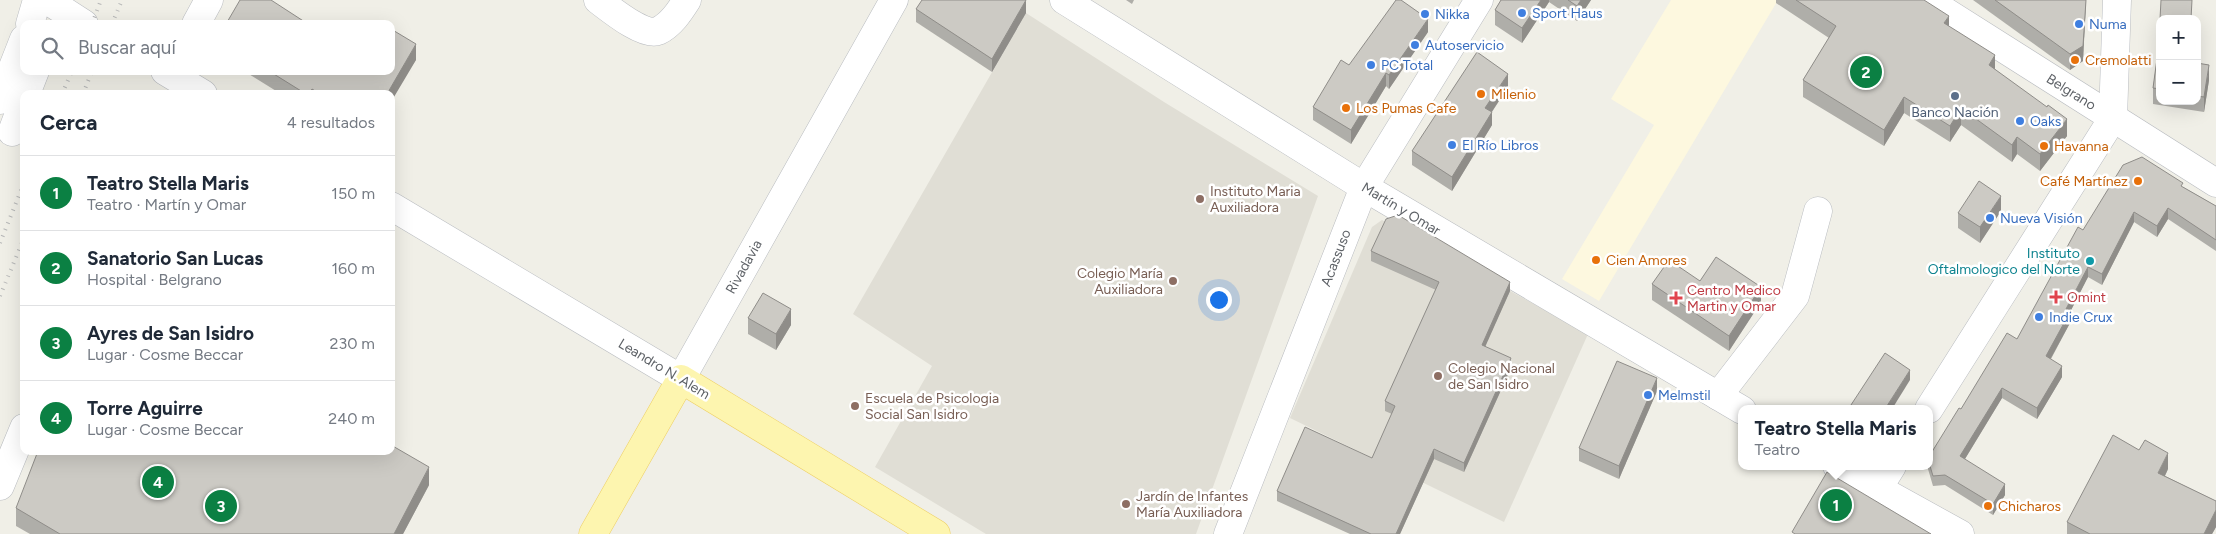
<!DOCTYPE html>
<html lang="es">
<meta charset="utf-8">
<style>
:root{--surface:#fff;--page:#f6f6f7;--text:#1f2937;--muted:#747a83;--line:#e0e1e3;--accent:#0b8043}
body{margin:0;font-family:Figtree,sans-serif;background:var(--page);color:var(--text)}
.controls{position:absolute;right:15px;top:15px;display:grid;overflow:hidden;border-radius:10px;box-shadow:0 5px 20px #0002}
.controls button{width:45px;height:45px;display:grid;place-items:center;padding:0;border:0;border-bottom:1px solid var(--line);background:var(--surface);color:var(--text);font:25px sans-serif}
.you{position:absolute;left:1218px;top:299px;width:18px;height:18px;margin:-12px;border:4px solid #fff;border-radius:50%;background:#1a73e8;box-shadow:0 0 0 8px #1a73e833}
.badge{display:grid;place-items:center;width:32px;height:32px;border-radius:50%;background:var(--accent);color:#fff;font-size:16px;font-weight:700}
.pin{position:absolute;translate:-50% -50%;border:2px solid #fff;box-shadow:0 1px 5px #0006}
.popup{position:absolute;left:1738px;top:405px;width:195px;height:65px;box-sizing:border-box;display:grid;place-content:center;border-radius:10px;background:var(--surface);filter:drop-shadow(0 1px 4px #0005);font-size:16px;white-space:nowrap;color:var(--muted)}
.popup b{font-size:19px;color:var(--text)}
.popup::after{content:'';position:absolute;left:50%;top:100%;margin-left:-10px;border:10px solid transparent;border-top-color:var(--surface)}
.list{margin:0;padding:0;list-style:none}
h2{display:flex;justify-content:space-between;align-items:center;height:65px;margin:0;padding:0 20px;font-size:21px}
h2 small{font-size:16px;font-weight:400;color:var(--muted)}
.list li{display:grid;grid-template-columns:32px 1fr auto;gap:15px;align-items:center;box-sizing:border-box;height:75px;padding:0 20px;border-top:1px solid var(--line)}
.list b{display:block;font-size:19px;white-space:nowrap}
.list p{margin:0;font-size:16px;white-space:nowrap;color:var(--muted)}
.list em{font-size:16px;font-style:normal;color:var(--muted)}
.icon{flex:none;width:28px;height:28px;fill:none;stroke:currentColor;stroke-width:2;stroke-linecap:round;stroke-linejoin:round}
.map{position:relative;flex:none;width:2216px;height:534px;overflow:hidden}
.search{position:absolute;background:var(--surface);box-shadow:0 5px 20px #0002;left:20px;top:20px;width:375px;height:55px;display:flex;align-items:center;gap:12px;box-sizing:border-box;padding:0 18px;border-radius:10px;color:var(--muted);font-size:19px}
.panel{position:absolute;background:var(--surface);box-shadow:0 5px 20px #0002;left:20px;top:90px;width:375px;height:365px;border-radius:10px}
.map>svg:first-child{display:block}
.commercial{fill:#fdf8df}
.education{fill:#e0ded5}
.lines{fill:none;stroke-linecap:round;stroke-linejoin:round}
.minor-casing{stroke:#b9bcc0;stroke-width:29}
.major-casing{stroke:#eecf62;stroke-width:29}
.minor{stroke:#fff;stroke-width:28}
.major{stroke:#fdf5af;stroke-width:28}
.rail{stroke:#b7b8b8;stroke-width:4;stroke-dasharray:1 6;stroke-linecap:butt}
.wall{fill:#afaea9}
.shaded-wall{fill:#8f8d89}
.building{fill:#cccac4;stroke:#8f8d89}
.shop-dot{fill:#3f7fe0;stroke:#fff;stroke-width:2}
.food-dot{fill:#e8710a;stroke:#fff;stroke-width:2}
.service-dot{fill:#5c6f8a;stroke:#fff;stroke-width:2}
.education-dot{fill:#8d6e63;stroke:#fff;stroke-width:2}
.culture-dot{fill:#0f9aa8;stroke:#fff;stroke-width:2}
.health-dot{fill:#e0444e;stroke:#fff;stroke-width:2}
.labels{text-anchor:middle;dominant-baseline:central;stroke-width:5;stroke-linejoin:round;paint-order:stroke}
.shop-label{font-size:14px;fill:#366cbe;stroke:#fff;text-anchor:start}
.food-label{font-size:14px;fill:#c56008;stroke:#fff;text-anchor:start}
.street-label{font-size:14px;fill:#5e6267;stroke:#fff}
.service-label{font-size:14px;fill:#4e5e75;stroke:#fff}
.education-label{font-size:14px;fill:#785e54;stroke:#fff;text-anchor:start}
.culture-label{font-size:14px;fill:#0d838f;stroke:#fff;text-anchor:end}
.health-label{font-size:14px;fill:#be3a42;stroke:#fff;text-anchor:start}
</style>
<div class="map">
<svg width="2216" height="534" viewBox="0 0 2216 534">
<rect width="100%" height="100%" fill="#f0efe7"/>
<!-- commercial -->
<polygon class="commercial" points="1671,0 1778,0 1599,301 1562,279 1654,125 1611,99"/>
<!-- education -->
<g class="education">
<polygon points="1026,13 1164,102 1318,196 1196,534 986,534 875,467 932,366 853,314"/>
<polygon points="1382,220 1588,334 1504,522 1290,418 1372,227"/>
</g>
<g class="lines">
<!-- minor casing -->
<g class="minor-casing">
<g id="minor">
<polyline points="47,0 84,24"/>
<path d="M598,0C610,9 644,37 658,31C671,25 680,11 687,0"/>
<polyline points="1064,0 1364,187 1742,410"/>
<polyline points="1927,0 2216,183"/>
<polyline points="30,24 37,0"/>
<polyline points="196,24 209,0"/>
<polyline points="165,71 203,94"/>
<polyline points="26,94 35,71"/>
<polyline points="0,100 24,39"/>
<polyline points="12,132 24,100"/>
<polyline points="391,206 681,379 894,0"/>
<polyline points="1718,396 1795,296 1818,211"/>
<polyline points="1929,409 2113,118 2117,0"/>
<polyline points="1837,466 1960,534"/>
<polyline points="0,486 24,428"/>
<polyline points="1877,490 1892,466"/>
<polyline points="1228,534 1364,187 1479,0"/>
</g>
</g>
<!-- major casing -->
<g class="major-casing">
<polyline id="major" points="593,534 681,379 936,534"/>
</g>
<!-- minor -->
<use href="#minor" class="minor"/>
<!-- major -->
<use href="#major" class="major"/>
<!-- rail -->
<g class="rail">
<polyline points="92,24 101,0"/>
<polyline points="112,24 122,0"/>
<polyline points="62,94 72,71"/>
<polyline points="83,94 92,71"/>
<polyline points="0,243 24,183"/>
<polyline points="0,296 24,238"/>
</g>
</g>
<!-- wall -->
<g class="wall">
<polygon points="1126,0 1134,0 1132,4"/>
<polygon points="1501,0 1591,0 1577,21 1549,2 1522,43 1495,25 1495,10"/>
<polygon points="1776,0 1924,0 1949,26 2067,136 2040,171 2017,154 2012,162 1961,125 1950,142 1904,113 1884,146 1803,97 1803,80 1829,38 1776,3"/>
<polygon points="1973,0 2086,0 2083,61 2070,70"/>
<polygon points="916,9 1026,13 992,72 916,22"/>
<polygon points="2160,27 2160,101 2197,101 2197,63 2209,80 2204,112 2153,104 2153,88 2159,44"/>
<polygon points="1428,32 1389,89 1386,86 1351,144 1313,120 1313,107 1349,65"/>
<polygon points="416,60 391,94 281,94 244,71 391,71"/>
<polygon points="1508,87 1492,112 1492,125 1452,191 1412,165 1412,151"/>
<polygon points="2183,187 2216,206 2216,251 2168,219 2157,237 2134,222 2102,285 2088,277 2070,312 2070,323 2051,359 2062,377 2037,419 2002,398 1965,459 2005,495 1993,515 1945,485 1933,486 1928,469 1928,466 1930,466 1961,409 2017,339 2083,230"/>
<polygon points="2001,211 1980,243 1958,228 1958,213"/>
<polygon points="1371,251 1510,291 1485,346 1511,368 1464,472 1434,459 1400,534 1350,534 1277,501 1277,491 1372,458 1392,414 1385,411 1385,401 1436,290 1371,261"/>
<polygon points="1700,281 1761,302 1729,351 1652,300 1652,284"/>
<polygon points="748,318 791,325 776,350 748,334"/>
<polygon points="1657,391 1619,479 1579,461 1579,448"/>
<polygon points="2168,469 2165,476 2216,501 2216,527 2212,534 2067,534 2067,522"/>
<polygon points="429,485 403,534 30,534 16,526 16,508"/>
</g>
<!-- shaded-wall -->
<g class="shaded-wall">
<polygon points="1026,0 1026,13 992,72 992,59"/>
<polygon points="1541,0 1549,0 1549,2 1522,43 1522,28"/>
<polygon points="1581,0 1591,0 1577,21 1577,6"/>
<polygon points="2086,0 2083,61 2070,70 2070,54"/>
<polygon points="1949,16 1949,32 1944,23"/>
<polygon points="1428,19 1428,32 1389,89 1389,75"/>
<polygon points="416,44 416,60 391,102 391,94 387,94"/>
<polygon points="1995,55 1995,72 1989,65"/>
<polygon points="2209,65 2209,80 2204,112 2204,97"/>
<polygon points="1386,73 1386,86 1351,144 1351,130"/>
<polygon points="1508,74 1508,87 1485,122 1485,108"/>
<polygon points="1904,97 1904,113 1884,146 1884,130"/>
<polygon points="1961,108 1961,125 1950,142 1950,126"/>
<polygon points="1492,112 1492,125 1452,191 1452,177"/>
<polygon points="2067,119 2067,136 2040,171 2040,154"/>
<polygon points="2017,137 2017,154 2012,162 2012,145"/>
<polygon points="2001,196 2001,211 1980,243 1980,227"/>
<polygon points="2168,208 2168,219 2157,237 2157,226"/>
<polygon points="2134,212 2134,222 2102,285 2102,274"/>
<polygon points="2088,267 2088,277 2066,320 2066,309"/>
<polygon points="1510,282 1510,291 1482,354 1482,345"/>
<polygon points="1761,287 1761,302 1729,351 1729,336"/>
<polygon points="791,309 791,325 776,350 776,334"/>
<polygon points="2070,312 2070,323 2046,367 2046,356"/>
<polygon points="1511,358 1511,368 1464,472 1464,463"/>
<polygon points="2062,366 2062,377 2037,419 2037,408"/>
<polygon points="1910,370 1910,380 1892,409 1885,409"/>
<polygon points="1657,378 1657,391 1619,479 1619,466"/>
<polygon points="2002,388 2002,398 1960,467 1960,456"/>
<polygon points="1434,449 1434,459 1400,534 1396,534"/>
<polygon points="2168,453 2168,469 2158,490 2158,473"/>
<polygon points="429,467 429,485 403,534 394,534"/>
<polygon points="2005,484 2005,495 1993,515 1993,504"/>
<polygon points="2216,510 2216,527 2212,534 2204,534"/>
</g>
<!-- building -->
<g class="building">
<polygon points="240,0 271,0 308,24 226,24"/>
<polygon points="922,0 1026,0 992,59 916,9"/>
<polygon points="1396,0 1401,0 1428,19 1389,75 1386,73 1351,130 1313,107 1341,60 1349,65"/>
<polygon points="1501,0 1541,0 1522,28 1495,10"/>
<polygon points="1568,0 1581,0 1577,6"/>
<polygon points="1796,0 1924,0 1949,16 1944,23 1995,55 1989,65 2047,107 2048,105 2067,119 2040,154 2017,137 2012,145 1961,108 1950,126 1904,97 1884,130 1803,80 1836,26"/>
<polygon points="1995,0 2086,0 2083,46 2070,54"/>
<polygon points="2161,0 2192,0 2191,19 2160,19"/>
<polygon points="2160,27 2160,89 2153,88 2159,44"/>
<polygon points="391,29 416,44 387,94 320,94 312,89 309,94 306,94 269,71 391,71"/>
<polygon points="1477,52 1508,74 1485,108 1492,112 1452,177 1412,151"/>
<polygon points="2197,63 2209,65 2204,97 2197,96"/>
<polygon points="2142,157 2183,183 2181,186 2216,206 2216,240 2168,208 2157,226 2134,212 2102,274 2088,267 2066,309 2070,312 2046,356 2062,366 2037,408 2002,388 1960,456 2005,484 1993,504 1945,475 1933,476 1930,466 1930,455 1959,408 1961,409 2007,333 2017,339 2078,227 2083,230 2123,165"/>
<polygon points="1979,181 2001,196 1980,227 1958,213"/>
<polygon points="1398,215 1510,282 1482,345 1511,358 1464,463 1434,449 1396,534 1371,534 1277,491 1305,427 1372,458 1395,406 1385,401 1439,282 1371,251 1386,219"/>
<polygon points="1716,257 1761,287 1729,336 1652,284 1669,260 1700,281"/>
<polygon points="763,293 791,309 776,334 748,318"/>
<polygon points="1885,353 1910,370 1885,409 1851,409 1849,408"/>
<polygon points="1617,361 1657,378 1619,466 1579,448"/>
<polygon points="2113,435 2139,450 2145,440 2168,453 2158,473 2216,501 2216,510 2204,534 2090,534 2067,522"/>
<polygon points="391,445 429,467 394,534 60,534 16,508 38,451 391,451"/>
<polygon points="1827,472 1931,534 1795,534 1792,532"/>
</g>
<!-- markers -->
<g class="shop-dot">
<circle cx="1522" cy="13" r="5"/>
<circle cx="1425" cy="14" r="5"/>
<circle cx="2079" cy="24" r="5"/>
<circle cx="1415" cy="45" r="5"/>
<circle cx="1371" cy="65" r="5"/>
<circle cx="2020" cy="121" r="5"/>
<circle cx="1452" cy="145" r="5"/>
<circle cx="1990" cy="218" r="5"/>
<circle cx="2039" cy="317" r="5"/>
<circle cx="1648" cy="395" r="5"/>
</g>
<g class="food-dot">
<circle cx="2075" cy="60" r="5"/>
<circle cx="1481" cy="94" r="5"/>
<circle cx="1346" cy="108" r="5"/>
<circle cx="2044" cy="146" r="5"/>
<circle cx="2138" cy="181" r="5"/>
<circle cx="1596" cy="260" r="5"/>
<circle cx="1988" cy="506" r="5"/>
</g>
<circle class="service-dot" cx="1955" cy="96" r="5"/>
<g class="education-dot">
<circle cx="1200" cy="199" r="5"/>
<circle cx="1173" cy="281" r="5"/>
<circle cx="1438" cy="376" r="5"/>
<circle cx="855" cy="406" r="5"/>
<circle cx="1126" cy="504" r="5"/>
</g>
<circle class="culture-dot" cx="2090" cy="261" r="5"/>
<g class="health-dot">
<path d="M2053.5 289.5h5v5h5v5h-5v5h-5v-5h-5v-5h5z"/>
<path d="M1673.5 290.5h5v5h5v5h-5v5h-5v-5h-5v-5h5z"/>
</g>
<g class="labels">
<!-- shop labels -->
<g class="shop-label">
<text x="1532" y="13">Sport Haus</text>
<text x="1435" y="14">Nikka</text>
<text x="2089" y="24">Numa</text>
<text x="1425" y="45">Autoservicio</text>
<text x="1381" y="65">PC Total</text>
<text x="2030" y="121">Oaks</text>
<text x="1462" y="145">El Río Libros</text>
<text x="2000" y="218">Nueva Visión</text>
<text x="2049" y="317">Indie Crux</text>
<text x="1658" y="395">Melmstil</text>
</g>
<!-- food labels -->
<g class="food-label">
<text x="2085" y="60">Cremolatti</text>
<text x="1491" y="94">Milenio</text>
<text x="1356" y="108">Los Pumas Cafe</text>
<text x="2054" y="146">Havanna</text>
<text x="2128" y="181" text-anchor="end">Café Martínez</text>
<text x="1606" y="260">Cien Amores</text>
<text x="1998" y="506">Chicharos</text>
</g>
<!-- street labels -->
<g class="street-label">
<text transform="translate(2071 92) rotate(32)">Belgrano</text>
<text transform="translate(1401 209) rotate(31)">Martín y Omar</text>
<text transform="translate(1336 258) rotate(-69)">Acassuso</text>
<text transform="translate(744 267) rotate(-61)">Rivadavia</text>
<text transform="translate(664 369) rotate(31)">Leandro N. Alem</text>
</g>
<!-- service labels -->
<g class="service-label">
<text x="1955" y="112">Banco Nación</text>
</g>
<!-- education labels -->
<g class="education-label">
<text x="1210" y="191">Instituto Maria<tspan x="1210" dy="16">Auxiliadora</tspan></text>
<text x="1163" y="273" text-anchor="end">Colegio María<tspan x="1163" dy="16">Auxiliadora</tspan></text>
<text x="1448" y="368">Colegio Nacional<tspan x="1448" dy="16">de San Isidro</tspan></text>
<text x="865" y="398">Escuela de Psicologia<tspan x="865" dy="16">Social San Isidro</tspan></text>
<text x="1136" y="496">Jardín de Infantes<tspan x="1136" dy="16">María Auxiliadora</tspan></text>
</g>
<!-- culture labels -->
<g class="culture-label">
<text x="2080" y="253">Instituto<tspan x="2080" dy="16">Oftalmologico del Norte</tspan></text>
</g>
<!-- health labels -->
<g class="health-label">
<text x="1687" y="290">Centro Medico<tspan x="1687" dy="16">Martin y Omar</tspan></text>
<text x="2067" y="297">Omint</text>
</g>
</g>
</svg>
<div class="controls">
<button>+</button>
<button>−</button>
</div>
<div class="you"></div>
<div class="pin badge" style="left:1836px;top:505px">1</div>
<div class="popup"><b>Teatro Stella Maris</b>Teatro</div>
<div class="pin badge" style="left:1866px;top:72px">2</div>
<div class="pin badge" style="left:221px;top:506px">3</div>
<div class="pin badge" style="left:158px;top:482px">4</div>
<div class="search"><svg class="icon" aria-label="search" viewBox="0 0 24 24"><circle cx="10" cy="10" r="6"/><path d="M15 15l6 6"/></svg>Buscar aquí</div>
<section class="panel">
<h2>Cerca<small>4 resultados</small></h2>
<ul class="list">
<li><span class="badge">1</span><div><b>Teatro Stella Maris</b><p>Teatro · Martín y Omar</p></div><em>150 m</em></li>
<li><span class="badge">2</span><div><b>Sanatorio San Lucas</b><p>Hospital · Belgrano</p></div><em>160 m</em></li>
<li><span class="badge">3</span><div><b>Ayres de San Isidro</b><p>Lugar · Cosme Beccar</p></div><em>230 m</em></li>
<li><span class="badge">4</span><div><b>Torre Aguirre</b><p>Lugar · Cosme Beccar</p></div><em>240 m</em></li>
</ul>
</section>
</div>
